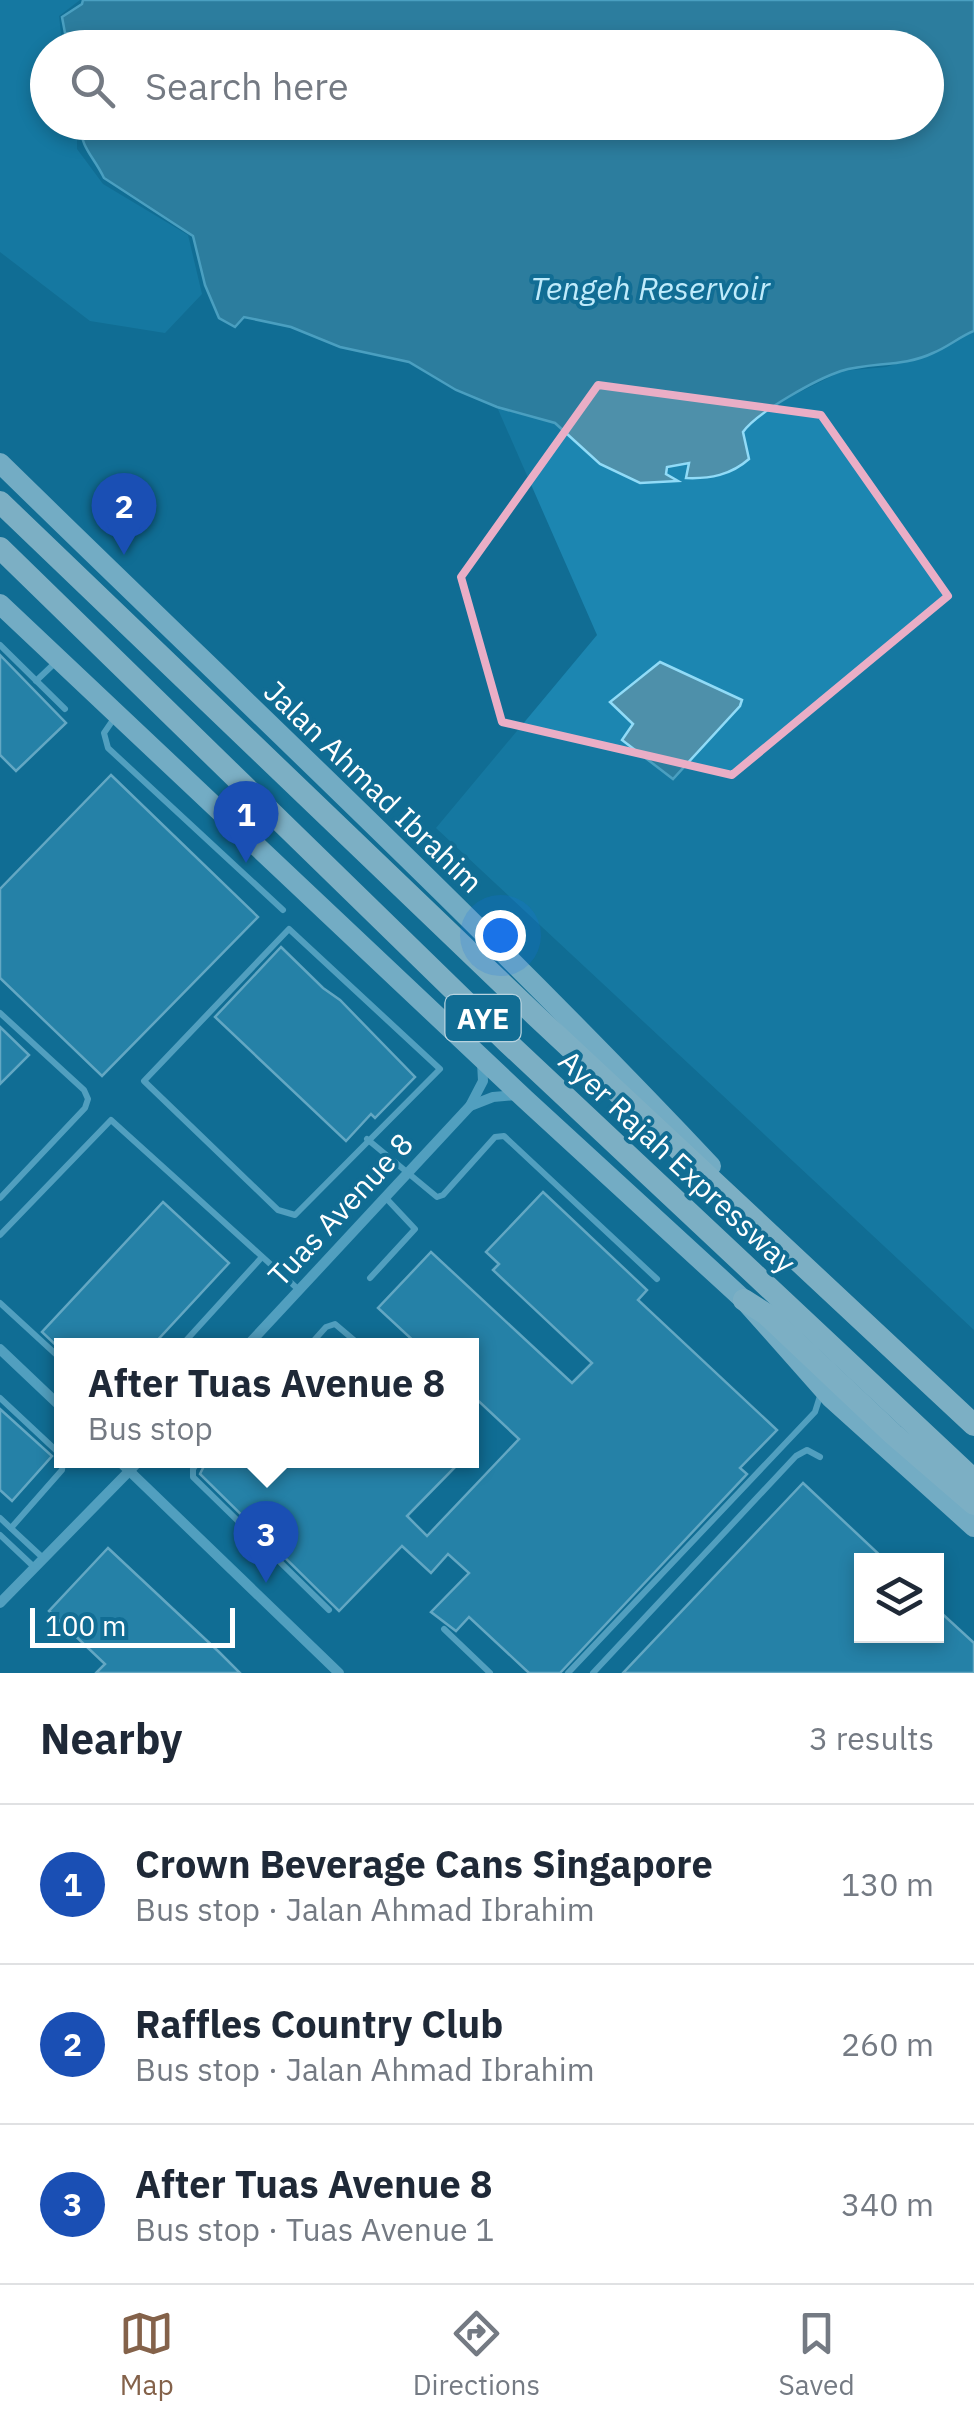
<!DOCTYPE html>
<meta charset="utf-8">
<style>
:root{--surface:#fff;--page:#f6f6f7;--text:#1f2937;--muted:#747a83;--line:#e0e1e3;--accent:#84624a}
body{margin:0;font-family:"IBM Plex Sans",sans-serif;background:var(--page);color:var(--text)}
.controls{position:absolute;right:30px;bottom:30px;display:grid;overflow:hidden;border-radius:0px;box-shadow:0 5px 15px #0003}
.controls button{width:90px;height:90px;display:grid;place-items:center;padding:0;border:0;border-bottom:2px solid var(--line);background:var(--surface);color:var(--text);font:50px sans-serif}
.scale{position:absolute;left:30px;bottom:25px;width:205px;box-sizing:border-box;padding-left:10px;border:5px solid #fff;border-top:0;font-size:28px;line-height:35px;white-space:nowrap;color:#fff;-webkit-text-stroke:8px #116d94;paint-order:stroke}
.you{position:absolute;left:500px;top:935px;width:35px;height:35px;margin:-25px;border:8px solid #fff;border-radius:50%;background:#1a73e8;box-shadow:0 0 0 15px #1a73e833}
.badge{display:grid;place-items:center;width:65px;height:65px;border-radius:50%;background:var(--accent);color:#fff;font-size:32px;font-weight:700}
.pin{position:absolute;translate:-50% -82px;filter:drop-shadow(0 2px 5px #0008)}
.pin::after{content:'';position:absolute;top:52px;width:35px;height:30px;background:inherit;clip-path:polygon(0 0,100% 0,50% 100%)}
.popup{position:absolute;left:54px;top:1338px;width:425px;height:130px;box-sizing:border-box;display:grid;place-content:center;border-radius:0px;background:var(--surface);filter:drop-shadow(0 2px 8px #0005);font-size:32px;white-space:nowrap;color:var(--muted)}
.popup b{font-size:38px;color:var(--text)}
.popup::after{content:'';position:absolute;left:50%;top:100%;margin-left:-20px;border:20px solid transparent;border-top-color:var(--surface)}
.list{margin:0;padding:0;list-style:none}
h2{display:flex;justify-content:space-between;align-items:center;height:130px;margin:0;padding:0 40px;font-size:42px}
h2 small{font-size:32px;font-weight:400;color:var(--muted)}
.list li{display:grid;grid-template-columns:65px 1fr auto;gap:30px;align-items:center;box-sizing:border-box;height:160px;padding:0 40px;border-top:2px solid var(--line)}
.list b{display:block;font-size:38px;white-space:nowrap}
.list p{margin:0;font-size:32px;white-space:nowrap;color:var(--muted)}
.list em{font-size:32px;font-style:normal;color:var(--muted)}
.icon{flex:none;width:55px;height:55px;fill:none;stroke:currentColor;stroke-width:2;stroke-linecap:round;stroke-linejoin:round}
.map{position:relative;flex:none;width:974px;height:1673px;overflow:hidden}
.search{position:absolute;background:var(--surface);box-shadow:0 5px 15px #0003;left:30px;right:30px;top:30px;height:110px;display:flex;align-items:center;gap:25px;box-sizing:border-box;padding:0 35px;border-radius:55px;color:var(--muted);font-size:38px}
.sheet{height:610px;background:var(--surface)}
nav{display:flex;justify-content:space-around;align-items:center;box-sizing:border-box;height:140px;border-top:2px solid var(--line);background:var(--surface);font-size:28px;color:var(--muted)}
nav a{display:grid;justify-items:center;gap:5px}
nav .on{color:var(--accent)}
.map>svg:first-child{display:block}
.green{fill:#1c86b1}
.water{fill:#4e90aa;stroke:#91dbf7;stroke-width:2.5}
.building{fill:#3e99be;stroke:#c7eefd;stroke-width:2.5}
.lines{fill:none;stroke-linecap:round;stroke-linejoin:round}
.lane{stroke:#9fdbf3;stroke-width:6}
.street{stroke:#9fdbf3;stroke-width:10}
.primary{stroke:#ebf8ff;stroke-width:20}
.highway{stroke:#fff;stroke-width:22}
.marked{fill:none;stroke:#eaaec6;stroke-width:8;stroke-linejoin:round}
.labels{text-anchor:middle;dominant-baseline:central;stroke-width:8;stroke-linejoin:round;paint-order:stroke}
.shield{fill:#116d94;stroke:#b8d3df;stroke-width:2.5}
.shield-label{font-size:28px;font-weight:bold;fill:#fff}
.street-label{font-size:30px;fill:#fff;stroke:#116d94}
.water-label{font-size:32px;font-style:italic;fill:#c0ebfb;stroke:#116d94}
</style>
<div class="map">
<svg width="974" height="1673" viewBox="0 0 974 1673">
<rect width="100%" height="100%" fill="#116d94"/>
<!-- green -->
<g class="green">
<polygon points="0,0 80,0 59,16 62,42 75,47 48,48 48,122 77,123 77,149 103,184 188,235 202,294 165,333 90,321 0,252"/>
<polygon points="974,331 974,1330 436,828 597,635 497,407 555,423 600,464 676,480 666,474 667,467 690,463 743,432 750,421 770,407 842,371 886,367 933,353 955,338"/>
</g>
<!-- water -->
<g class="water">
<path d="M83,0H974V331C959,337 948,347 933,353C904,367 871,362 841,371C817,379 757,412 743,432L749,459C731,475 710,479 686,478L689,463L667,467L666,474L678,481L640,483L600,464L555,423L497,407L456,390L409,362L340,347L291,327L244,317L235,327L219,318L205,285L193,236L104,178C93,155 81,149 80,123L926,122V48L79,47L80,43L65,33L62,17L82,4Z"/>
<polygon points="660,662 742,700 740,706 673,779 622,740 633,724 610,702"/>
</g>
<!-- building -->
<g class="building">
<polygon points="0,655 66,723 16,771 0,755"/>
<polygon points="111,775 258,917 102,1076 0,978 0,889"/>
<polygon points="281,947 323,988 340,1000 415,1077 375,1118 371,1114 346,1141 215,1017"/>
<polygon points="0,1027 29,1055 0,1084"/>
<polygon points="543,1192 647,1290 638,1300 777,1430 740,1468 747,1474 560,1673 529,1673 469,1617 456,1631 431,1612 469,1573 448,1554 431,1573 402,1546 339,1611 200,1474 207,1460 462,1460 407,1516 427,1536 519,1439 471,1394 471,1346 419,1346 378,1308 431,1252 572,1383 592,1363 493,1270 499,1264 486,1252"/>
<polygon points="163,1202 229,1263 152,1346 61,1346 61,1350 42,1332"/>
<polygon points="0,1409 52,1456 12,1501 0,1490"/>
<polygon points="803,1483 885,1560 862,1560 862,1636 936,1636 936,1608 974,1643 974,1673 623,1673"/>
<polygon points="108,1548 219,1652 240,1673 96,1673 105,1664 49,1611"/>
</g>
<g class="lines">
<!-- lane -->
<g class="lane">
<polyline points="0,645 65,709"/>
<polyline points="36,681 57,661"/>
<polyline points="115,717 104,733 108,748 283,910"/>
<polygon points="289,929 440,1069 295,1215 278,1210 144,1081"/>
<polyline points="0,1013 84,1090 88,1099 85,1108 0,1198"/>
<polyline points="367,1139 437,1197 443,1195 495,1137 504,1136 657,1279"/>
<polyline points="0,1235 111,1120 299,1290"/>
<polyline points="370,1278 415,1229 385,1197"/>
<polyline points="0,1303 61,1359"/>
<polyline points="181,1346 262,1257"/>
<polyline points="309,1346 326,1327 335,1324 361,1346"/>
<polyline points="0,1398 61,1455"/>
<polyline points="199,1460 193,1469 193,1477 329,1610"/>
<polyline points="0,1518 43,1558"/>
<polyline points="11,1528 62,1470 63,1460"/>
<polyline points="0,1535 34,1567"/>
<polyline points="444,1629 490,1673"/>
<polyline points="568,1673 815,1412 821,1393"/>
<polyline points="593,1673 796,1456 807,1450 820,1457"/>
</g>
<!-- street -->
<g class="street">
<polyline points="470,1106 493,1097 516,1095"/>
<polyline points="247,1346 470,1106 483,1081 482,1062"/>
<polyline points="0,1349 61,1407"/>
<polyline points="118,1460 339,1673"/>
<polyline points="0,1603 140,1460"/>
</g>
<!-- primary -->
<g class="primary">
<path d="M0,463C238,696 482,923 711,1166"/>
<polyline points="0,604 525,1099 744,1300 831,1398 974,1527"/>
</g>
<!-- highway -->
<g class="highway">
<polyline points="0,502 536,1016 974,1425"/>
<polyline points="0,548 508,1043 974,1480"/>
<polyline points="744,1300 766,1314 893,1434 974,1504"/>
</g>
</g>
<!-- marked area -->
<path d="M0 0H974V1673H0ZM598,385L821,415L948,596L732,775L502,722L461,577Z" fill="#116d94" fill-opacity=".55" fill-rule="evenodd"/>
<path class="marked" d="M598,385L821,415L948,596L732,775L502,722L461,577Z"/>
<g class="labels">
<!-- shield labels -->
<rect class="shield" x="445.5" y="995" width="75" height="46" rx="8"/>
<g class="shield-label">
<text x="483" y="1018">AYE</text>
</g>
<!-- street labels -->
<g class="street-label">
<text transform="translate(374 786) rotate(44)">Jalan Ahmad Ibrahim</text>
<text transform="translate(678 1161) rotate(43)">Ayer Rajah Expressway</text>
<text transform="translate(340 1209) rotate(-47)">Tuas Avenue 8</text>
</g>
<!-- water labels -->
<g class="water-label">
<text x="650" y="288">Tengeh Reservoir</text>
</g>
</g>
</svg>
<div class="controls">
<button><svg class="icon" aria-label="layers" viewBox="0 0 24 24"><path d="M12 4l9 5-9 5-9-5zM3 14l9 5 9-5"/></svg></button>
</div>
<div class="scale">100 m</div>
<div class="you"></div>
<div class="pin badge" style="left:246px;top:863px;background:#1a4fb4">1</div>
<div class="pin badge" style="left:124px;top:555px;background:#1a4fb4">2</div>
<div class="pin badge" style="left:266px;top:1583px;background:#1a4fb4">3</div>
<div class="popup"><b>After Tuas Avenue 8</b>Bus stop</div>
<div class="search"><svg class="icon" aria-label="search" viewBox="0 0 24 24"><circle cx="10" cy="10" r="6"/><path d="M15 15l6 6"/></svg>Search here</div>
</div>
<section class="sheet">
<h2>Nearby<small>3 results</small></h2>
<ul class="list">
<li><span class="badge" style="background:#1a4fb4">1</span><div><b>Crown Beverage Cans Singapore</b><p>Bus stop · Jalan Ahmad Ibrahim</p></div><em>130 m</em></li>
<li><span class="badge" style="background:#1a4fb4">2</span><div><b>Raffles Country Club</b><p>Bus stop · Jalan Ahmad Ibrahim</p></div><em>260 m</em></li>
<li><span class="badge" style="background:#1a4fb4">3</span><div><b>After Tuas Avenue 8</b><p>Bus stop · Tuas Avenue 1</p></div><em>340 m</em></li>
</ul>
</section>
<nav>
<a class="on"><svg class="icon" aria-label="map" viewBox="0 0 24 24"><path d="M3 6l6-2 6 2 6-2v14l-6 2-6-2-6 2zM9 4v14M15 6v14"/></svg>Map</a>
<a><svg class="icon" aria-label="directions" viewBox="0 0 24 24"><path d="M12 3l9 9-9 9-9-9zM9 14v-3h6M13 9l2 2-2 2"/></svg>Directions</a>
<a><svg class="icon" aria-label="saved" viewBox="0 0 24 24"><path d="M7 4h10v16l-5-4-5 4z"/></svg>Saved</a>
</nav>
